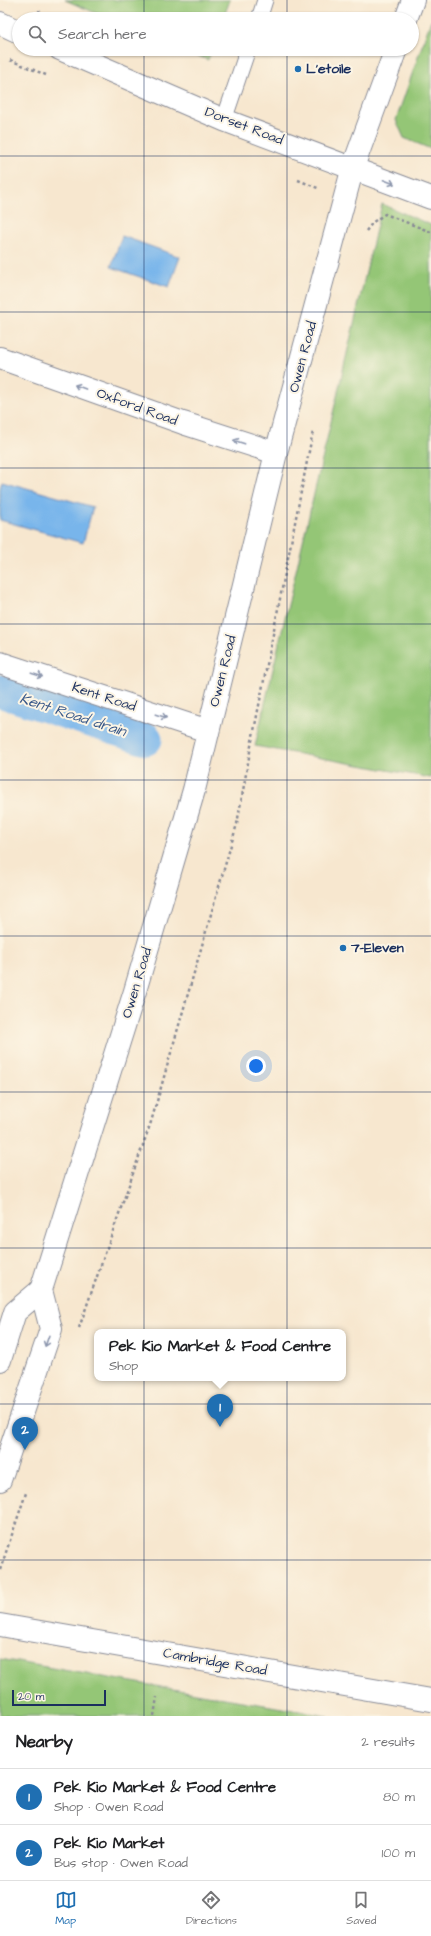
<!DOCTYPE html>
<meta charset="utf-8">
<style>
:root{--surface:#fff;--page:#f2f2f2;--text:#202124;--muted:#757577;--line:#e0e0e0;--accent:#1f6fb2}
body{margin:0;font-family:"Architects Daughter",sans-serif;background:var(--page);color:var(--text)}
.scale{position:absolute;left:12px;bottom:10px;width:94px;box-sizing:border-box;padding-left:4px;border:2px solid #1b2f5e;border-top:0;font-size:11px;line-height:14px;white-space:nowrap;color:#1b2f5e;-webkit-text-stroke:3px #fcf5e5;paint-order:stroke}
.you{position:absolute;left:256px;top:1066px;width:14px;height:14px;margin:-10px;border:3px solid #fff;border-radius:50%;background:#1a73e8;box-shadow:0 0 0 6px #1a73e833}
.badge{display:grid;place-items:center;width:26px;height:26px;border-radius:50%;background:var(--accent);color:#fff;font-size:13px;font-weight:700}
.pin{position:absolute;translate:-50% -33px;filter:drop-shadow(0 1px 2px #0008)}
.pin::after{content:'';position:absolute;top:21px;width:14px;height:12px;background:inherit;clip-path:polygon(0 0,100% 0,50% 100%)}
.popup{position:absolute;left:94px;top:1329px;width:252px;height:52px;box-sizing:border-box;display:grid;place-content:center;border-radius:8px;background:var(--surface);filter:drop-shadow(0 1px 3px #0005);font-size:13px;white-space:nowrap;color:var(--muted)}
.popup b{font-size:15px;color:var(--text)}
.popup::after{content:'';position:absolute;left:50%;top:100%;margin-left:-8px;border:8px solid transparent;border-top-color:var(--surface)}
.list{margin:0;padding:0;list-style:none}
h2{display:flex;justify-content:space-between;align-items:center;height:52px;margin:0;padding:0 16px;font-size:17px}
h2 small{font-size:13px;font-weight:400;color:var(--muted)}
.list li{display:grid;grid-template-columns:26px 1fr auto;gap:12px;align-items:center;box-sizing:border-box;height:56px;padding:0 16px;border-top:1px solid var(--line)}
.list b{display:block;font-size:15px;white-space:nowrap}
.list p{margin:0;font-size:13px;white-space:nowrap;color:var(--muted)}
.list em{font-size:13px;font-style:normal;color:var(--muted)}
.icon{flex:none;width:22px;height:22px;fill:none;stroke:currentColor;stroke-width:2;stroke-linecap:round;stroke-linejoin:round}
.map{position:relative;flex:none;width:431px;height:1716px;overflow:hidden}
.search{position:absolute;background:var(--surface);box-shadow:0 1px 3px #0004;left:12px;right:12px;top:12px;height:44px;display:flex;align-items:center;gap:10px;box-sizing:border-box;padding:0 14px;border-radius:22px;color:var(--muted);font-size:15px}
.sheet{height:164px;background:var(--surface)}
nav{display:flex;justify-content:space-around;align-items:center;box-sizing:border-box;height:56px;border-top:1px solid var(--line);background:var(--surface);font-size:11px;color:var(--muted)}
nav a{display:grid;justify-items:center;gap:2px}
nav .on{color:var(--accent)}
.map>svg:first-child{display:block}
.green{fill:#94c676;stroke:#587a6a}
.water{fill:#78b5eb;stroke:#4a72a4}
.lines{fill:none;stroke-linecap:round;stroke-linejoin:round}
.canal{stroke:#78b5eb;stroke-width:33}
.lane-casing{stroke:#898b96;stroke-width:17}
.street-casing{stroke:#898b96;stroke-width:24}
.path{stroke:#898b96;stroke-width:2.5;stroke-dasharray:3 3;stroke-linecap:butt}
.lane{stroke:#fff;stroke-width:15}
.street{stroke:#fff;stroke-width:22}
.oneway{stroke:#8d97ae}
.grid{fill:none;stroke:#1b2f5e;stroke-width:1;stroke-opacity:0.55}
.poi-dot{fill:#1f6fb2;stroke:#fcf5e5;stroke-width:1.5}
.labels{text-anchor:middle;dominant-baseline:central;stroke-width:4;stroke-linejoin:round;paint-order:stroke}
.poi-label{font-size:14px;font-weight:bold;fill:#1b2f5e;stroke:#fcf5e5;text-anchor:start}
.street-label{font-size:14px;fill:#1b2f5e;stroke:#fcf5e5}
.water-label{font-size:15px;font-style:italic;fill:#375788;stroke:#fcf5e5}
</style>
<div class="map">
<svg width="431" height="1716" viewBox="0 0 431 1716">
<rect width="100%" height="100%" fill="#fcf5e5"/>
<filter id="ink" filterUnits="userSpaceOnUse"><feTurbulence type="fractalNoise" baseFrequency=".025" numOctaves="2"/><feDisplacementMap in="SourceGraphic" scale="8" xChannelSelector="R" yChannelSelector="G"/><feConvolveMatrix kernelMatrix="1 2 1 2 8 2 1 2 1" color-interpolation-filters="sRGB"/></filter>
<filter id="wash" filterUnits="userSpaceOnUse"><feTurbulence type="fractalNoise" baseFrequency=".012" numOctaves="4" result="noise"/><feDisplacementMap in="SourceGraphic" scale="16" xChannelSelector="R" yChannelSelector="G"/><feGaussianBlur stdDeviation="0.9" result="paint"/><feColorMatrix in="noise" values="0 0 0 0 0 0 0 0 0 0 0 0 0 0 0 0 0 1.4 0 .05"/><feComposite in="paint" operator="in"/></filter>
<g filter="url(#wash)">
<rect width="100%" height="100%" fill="#f7e7cf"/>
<!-- green -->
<g class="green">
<polygon points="65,0 230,0 223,19 110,19"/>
<polygon points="431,20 431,149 404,138 396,120"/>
<polygon points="182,49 212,49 208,60"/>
<polygon points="382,204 431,225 431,778 255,746"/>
<polygon points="0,1659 328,1716 0,1716"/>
</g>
<!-- water -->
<g class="water">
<polygon points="122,236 180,257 169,287 111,267"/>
<polygon points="2,481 93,507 83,543 0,520 0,489"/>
</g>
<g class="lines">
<!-- canal -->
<polyline class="canal" points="0,691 146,739"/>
</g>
</g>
<g filter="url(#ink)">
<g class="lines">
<!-- lane casing -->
<g class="lane-casing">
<g id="lane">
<polyline points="259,19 265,0"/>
<polyline points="224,120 248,49"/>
</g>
</g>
<!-- street casing -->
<g class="street-casing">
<g id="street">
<polyline points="406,19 413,0"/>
<polyline points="0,23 19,32"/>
<polyline points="60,49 224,120 431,198"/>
<polyline points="0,358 183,423 276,453"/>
<polyline points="0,663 208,731"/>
<polyline points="0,1360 15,1312 41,1290"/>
<polyline points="0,1480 51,1329 41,1290 135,991 194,790 276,453 353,167 396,49"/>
<polyline points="0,1625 431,1700"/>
</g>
</g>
<!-- path -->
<g class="path">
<polyline points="38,11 56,19"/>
<polyline points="10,60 46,75"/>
<polyline points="298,180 320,189"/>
<polyline points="366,231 373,222 385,214 431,232"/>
<polyline points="79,1328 151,1122 237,824 251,746 313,431"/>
<polyline points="0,1570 26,1493"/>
<polyline points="154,1716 157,1697"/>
</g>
<!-- lane -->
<use href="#lane" class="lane"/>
<!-- street -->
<use href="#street" class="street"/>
</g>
<!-- one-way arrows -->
<defs><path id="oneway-shaft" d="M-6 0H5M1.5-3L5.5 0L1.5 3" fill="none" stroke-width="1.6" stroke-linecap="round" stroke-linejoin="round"/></defs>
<g class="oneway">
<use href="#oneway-shaft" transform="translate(389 182) rotate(21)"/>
<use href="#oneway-shaft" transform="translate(80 387) rotate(-160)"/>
<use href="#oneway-shaft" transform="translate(239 442) rotate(-162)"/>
<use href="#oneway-shaft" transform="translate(37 675) rotate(18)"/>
<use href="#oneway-shaft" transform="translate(161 716) rotate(18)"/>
<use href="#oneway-shaft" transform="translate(47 1341) rotate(109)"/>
</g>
</g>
<!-- grid -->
<path class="grid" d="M144,0V19M287,0V19M144,49V1716M287,49V1716M0,156H431M0,312H431M0,468H431M0,624H431M0,780H431M0,936H431M0,1092H431M0,1248H431M0,1404H431M0,1560H431"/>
<!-- markers -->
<g class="poi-dot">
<circle cx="298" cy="69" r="4"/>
<circle cx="343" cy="948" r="4"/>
</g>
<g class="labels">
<!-- poi labels -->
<g class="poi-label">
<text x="306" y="69">L'etoile</text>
<text x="351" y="948">7-Eleven</text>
</g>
<!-- street labels -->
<g class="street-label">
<text transform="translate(244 126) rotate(21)">Dorset Road</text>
<text transform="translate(303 357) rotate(-75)">Owen Road</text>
<text transform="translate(137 407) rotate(20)">Oxford Road</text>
<text transform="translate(223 671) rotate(-76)">Owen Road</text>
<text transform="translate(104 697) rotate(18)">Kent Road</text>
<text transform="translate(137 983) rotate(-73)">Owen Road</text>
<text transform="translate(215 1662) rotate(10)">Cambridge Road</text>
</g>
<!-- water labels -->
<g class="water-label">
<text transform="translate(73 715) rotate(18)">Kent Road drain</text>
</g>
</g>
</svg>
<div class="scale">20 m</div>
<div class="you"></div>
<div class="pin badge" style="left:220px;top:1427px">1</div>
<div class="popup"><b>Pek Kio Market &amp; Food Centre</b>Shop</div>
<div class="pin badge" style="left:25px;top:1450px">2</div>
<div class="search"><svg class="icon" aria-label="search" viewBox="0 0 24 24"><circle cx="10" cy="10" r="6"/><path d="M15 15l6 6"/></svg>Search here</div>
</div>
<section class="sheet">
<h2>Nearby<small>2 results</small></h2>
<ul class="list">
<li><span class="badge">1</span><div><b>Pek Kio Market &amp; Food Centre</b><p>Shop · Owen Road</p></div><em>80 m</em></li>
<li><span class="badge">2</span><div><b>Pek Kio Market</b><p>Bus stop · Owen Road</p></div><em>100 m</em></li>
</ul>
</section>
<nav>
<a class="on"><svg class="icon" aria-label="map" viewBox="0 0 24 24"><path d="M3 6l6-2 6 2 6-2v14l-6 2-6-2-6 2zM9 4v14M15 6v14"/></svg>Map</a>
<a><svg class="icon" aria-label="directions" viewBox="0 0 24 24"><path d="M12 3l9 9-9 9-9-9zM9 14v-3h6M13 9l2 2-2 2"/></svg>Directions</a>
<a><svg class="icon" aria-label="saved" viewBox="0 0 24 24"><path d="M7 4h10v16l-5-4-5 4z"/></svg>Saved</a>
</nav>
